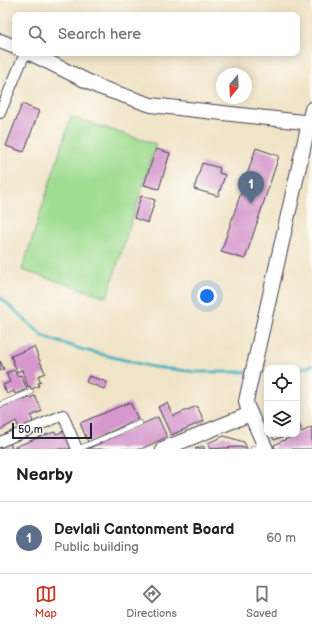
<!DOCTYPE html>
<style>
:root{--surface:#fff;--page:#f2f2f2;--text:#202124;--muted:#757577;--line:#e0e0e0;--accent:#c8321e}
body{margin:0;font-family:"Balsamiq Sans",sans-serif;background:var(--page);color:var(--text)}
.controls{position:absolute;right:12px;bottom:12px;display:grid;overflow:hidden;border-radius:8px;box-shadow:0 2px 10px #0003}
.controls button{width:36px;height:36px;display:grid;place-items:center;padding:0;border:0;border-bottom:1px solid var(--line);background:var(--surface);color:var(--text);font:20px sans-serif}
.compass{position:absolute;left:216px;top:68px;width:36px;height:36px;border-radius:50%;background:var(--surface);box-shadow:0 2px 10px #0003;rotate:198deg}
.scale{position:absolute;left:12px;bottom:10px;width:80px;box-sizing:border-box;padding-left:4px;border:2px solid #22223b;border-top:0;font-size:11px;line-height:14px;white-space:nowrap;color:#22223b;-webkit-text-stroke:3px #fdfcf7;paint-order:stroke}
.you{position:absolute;left:207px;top:296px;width:14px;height:14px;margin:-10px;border:3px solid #fff;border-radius:50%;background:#1a73e8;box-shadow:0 0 0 6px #1a73e833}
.badge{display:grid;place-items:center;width:26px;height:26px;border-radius:50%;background:var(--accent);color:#fff;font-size:13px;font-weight:700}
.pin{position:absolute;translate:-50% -33px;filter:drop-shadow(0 1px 2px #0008)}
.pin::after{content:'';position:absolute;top:21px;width:14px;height:12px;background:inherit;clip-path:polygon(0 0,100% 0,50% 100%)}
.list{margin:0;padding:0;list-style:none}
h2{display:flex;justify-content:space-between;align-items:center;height:52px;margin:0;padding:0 16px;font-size:17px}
h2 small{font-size:13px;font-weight:400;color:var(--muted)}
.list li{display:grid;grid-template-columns:26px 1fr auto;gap:12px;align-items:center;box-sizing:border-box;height:72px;padding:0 16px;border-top:1px solid var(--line)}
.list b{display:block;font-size:15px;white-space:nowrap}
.list p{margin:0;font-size:13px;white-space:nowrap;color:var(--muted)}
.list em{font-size:13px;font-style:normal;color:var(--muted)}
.icon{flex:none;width:22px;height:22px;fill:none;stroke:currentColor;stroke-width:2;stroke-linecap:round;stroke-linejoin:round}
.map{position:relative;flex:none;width:312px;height:449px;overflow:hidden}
.search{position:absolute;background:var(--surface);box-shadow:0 2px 10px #0003;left:12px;right:12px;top:12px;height:44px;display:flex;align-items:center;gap:10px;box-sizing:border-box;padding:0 14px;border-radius:8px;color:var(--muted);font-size:15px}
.sheet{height:124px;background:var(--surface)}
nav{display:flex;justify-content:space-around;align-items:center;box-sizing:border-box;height:56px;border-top:1px solid var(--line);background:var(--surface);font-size:11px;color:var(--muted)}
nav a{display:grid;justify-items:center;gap:2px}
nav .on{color:var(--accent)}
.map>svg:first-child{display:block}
.green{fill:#a0dd91;stroke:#618066}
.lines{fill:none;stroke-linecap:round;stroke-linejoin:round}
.stream{stroke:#41aebf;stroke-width:3}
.building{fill:#d597cc}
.lane-casing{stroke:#413f50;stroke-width:6}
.street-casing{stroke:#413f50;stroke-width:12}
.secondary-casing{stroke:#413f50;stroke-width:16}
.lane{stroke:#fff;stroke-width:5}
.street{stroke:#fff;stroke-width:10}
.secondary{stroke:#fff;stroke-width:14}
</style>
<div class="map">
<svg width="312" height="449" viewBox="0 0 312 449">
<rect width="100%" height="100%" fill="#fdfcf7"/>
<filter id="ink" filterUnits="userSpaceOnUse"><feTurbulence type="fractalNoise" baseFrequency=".025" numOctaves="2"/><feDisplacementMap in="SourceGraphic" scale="8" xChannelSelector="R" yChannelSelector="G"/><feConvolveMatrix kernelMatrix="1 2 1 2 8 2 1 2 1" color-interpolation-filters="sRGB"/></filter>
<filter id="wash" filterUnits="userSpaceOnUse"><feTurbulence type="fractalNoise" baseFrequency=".012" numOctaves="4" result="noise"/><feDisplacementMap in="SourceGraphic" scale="16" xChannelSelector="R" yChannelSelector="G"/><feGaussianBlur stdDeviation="0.9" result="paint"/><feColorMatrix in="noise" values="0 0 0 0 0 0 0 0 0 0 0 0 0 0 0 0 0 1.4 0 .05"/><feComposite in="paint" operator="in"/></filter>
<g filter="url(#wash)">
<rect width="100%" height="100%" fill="#f0e4c7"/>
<!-- green -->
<polygon class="green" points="71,117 156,144 107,297 22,270"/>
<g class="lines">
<!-- stream -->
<g class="stream">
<polyline points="0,297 44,337 84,350 153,367 197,372 248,372"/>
<polyline points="297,371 312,365"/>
<polyline points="256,372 267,372"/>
</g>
</g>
<g id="blocks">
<!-- building -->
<g class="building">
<polygon points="22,104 39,111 24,152 6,146"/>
<polygon points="256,148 279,156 245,259 221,252"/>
<polygon points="156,149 170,153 159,189 144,185"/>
<polygon points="202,163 220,168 219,173 225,175 218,196 194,189"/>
<polygon points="141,196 155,200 148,223 134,218"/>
<polygon points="34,347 45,373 38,376 41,382 38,383 39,386 31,389 30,386 28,387 22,370 17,372 11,356"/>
<polygon points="0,361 4,369 0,371"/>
<polygon points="14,370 17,376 21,375 27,389 15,394 14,391 7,394 3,385 10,382 6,373"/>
<polygon points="89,376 107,382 104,389 86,382"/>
<polygon points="35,396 42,411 31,416 33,422 19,428 16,421 0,430 0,408 23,398 24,400"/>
<polygon points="130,402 138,419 88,442 80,423"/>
<polygon points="167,403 173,416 197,406 204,421 171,435 158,407"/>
<polygon points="267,412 267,424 263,414"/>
<polygon points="158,417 167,437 141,449 87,449"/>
<polygon points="297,419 301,429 297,431"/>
<polygon points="312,427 312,449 275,449 274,445"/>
<polygon points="64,431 71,448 69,449 0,449 0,447 10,443 12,448 48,434 55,432 56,434"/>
<polygon points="271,434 289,434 274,440"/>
<polygon points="224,436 244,442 247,449 240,447 210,449 208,443"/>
<polygon points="203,446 205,449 195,449"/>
</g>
</g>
</g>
<g filter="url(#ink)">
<use href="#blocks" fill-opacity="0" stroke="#413f50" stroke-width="1"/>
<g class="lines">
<!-- lane casing -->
<g class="lane-casing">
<g id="lane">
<polyline points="0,405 31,392"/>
<polyline points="78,449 140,423"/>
<polyline points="253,449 263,445"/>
</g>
</g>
<!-- street casing -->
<g class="street-casing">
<g id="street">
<polyline points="0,113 25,53"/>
<polyline points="0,442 63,415 77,449"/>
</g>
</g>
<!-- secondary casing -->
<g class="secondary-casing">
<g id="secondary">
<polyline points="0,41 15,47"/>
<polyline points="30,53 99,87 151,105 312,123"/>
<polyline points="163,449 250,414"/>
<polyline points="266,449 247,406 246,401 312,109"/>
</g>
</g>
<!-- lane -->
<use href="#lane" class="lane"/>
<!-- street -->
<use href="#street" class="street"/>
<!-- secondary -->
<use href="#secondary" class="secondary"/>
</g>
</g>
</svg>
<div class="controls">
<button><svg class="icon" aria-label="locate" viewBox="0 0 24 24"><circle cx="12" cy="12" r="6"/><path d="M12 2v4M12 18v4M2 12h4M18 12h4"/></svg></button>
<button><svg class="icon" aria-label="layers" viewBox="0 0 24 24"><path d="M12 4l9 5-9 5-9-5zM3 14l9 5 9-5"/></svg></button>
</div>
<svg class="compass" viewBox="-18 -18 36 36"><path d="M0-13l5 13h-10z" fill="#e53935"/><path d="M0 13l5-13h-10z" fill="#757577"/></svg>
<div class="scale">50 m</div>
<div class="you"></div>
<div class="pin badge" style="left:251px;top:204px;background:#5c6f8a">1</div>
<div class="search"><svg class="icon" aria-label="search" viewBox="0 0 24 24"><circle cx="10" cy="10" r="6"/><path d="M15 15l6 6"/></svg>Search here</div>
</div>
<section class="sheet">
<h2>Nearby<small></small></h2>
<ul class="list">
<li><span class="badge" style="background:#5c6f8a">1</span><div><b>Devlali Cantonment Board</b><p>Public building</p></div><em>60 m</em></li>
</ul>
</section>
<nav>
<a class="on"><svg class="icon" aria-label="map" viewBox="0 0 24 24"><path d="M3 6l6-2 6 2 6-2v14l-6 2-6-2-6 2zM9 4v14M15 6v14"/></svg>Map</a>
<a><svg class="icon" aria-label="directions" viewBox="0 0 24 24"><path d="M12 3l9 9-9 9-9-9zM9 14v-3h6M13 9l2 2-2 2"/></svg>Directions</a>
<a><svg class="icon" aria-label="saved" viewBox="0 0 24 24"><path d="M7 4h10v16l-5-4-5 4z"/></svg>Saved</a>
</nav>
